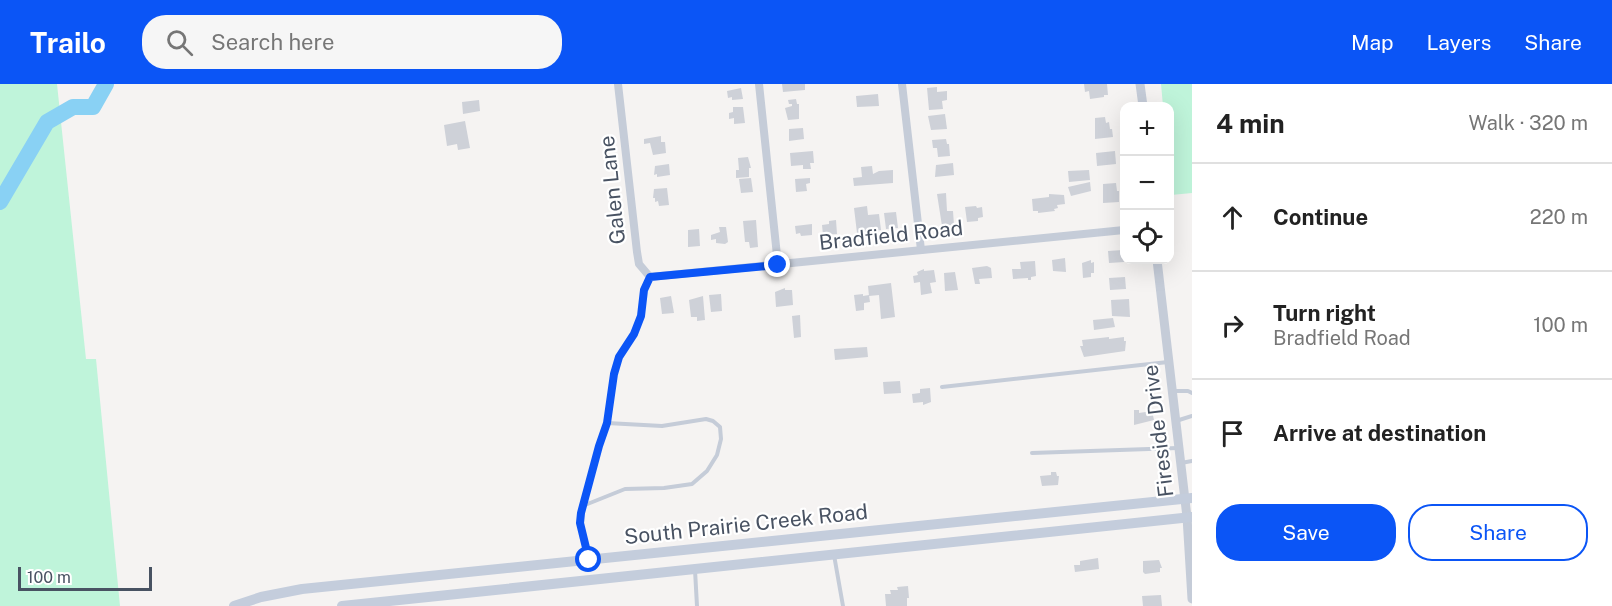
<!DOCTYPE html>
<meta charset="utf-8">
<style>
:root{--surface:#fff;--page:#f6f6f6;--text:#222;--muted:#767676;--line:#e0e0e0;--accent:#0b55f6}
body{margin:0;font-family:"Public Sans",sans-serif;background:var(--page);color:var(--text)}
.controls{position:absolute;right:18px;top:18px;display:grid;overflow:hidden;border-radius:12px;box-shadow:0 6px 24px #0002}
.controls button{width:54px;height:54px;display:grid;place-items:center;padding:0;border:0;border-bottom:2px solid var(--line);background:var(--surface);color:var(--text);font:30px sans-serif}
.scale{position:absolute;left:18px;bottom:15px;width:134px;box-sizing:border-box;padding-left:6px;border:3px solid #485262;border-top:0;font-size:16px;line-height:21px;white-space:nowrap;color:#485262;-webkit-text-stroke:4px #fff;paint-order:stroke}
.stop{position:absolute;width:18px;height:18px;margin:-14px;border:4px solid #0b55f6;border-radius:50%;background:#fff}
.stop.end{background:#0b55f6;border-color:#fff;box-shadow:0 2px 6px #0008}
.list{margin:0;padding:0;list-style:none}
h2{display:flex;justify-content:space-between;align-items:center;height:78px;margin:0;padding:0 24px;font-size:26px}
h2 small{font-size:20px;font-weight:400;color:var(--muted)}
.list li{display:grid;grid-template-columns:39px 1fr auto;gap:18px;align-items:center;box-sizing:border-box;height:108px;padding:0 24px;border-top:2px solid var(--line)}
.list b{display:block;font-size:22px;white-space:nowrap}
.list p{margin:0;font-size:20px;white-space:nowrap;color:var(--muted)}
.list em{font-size:20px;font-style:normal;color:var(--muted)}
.actions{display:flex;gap:12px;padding:18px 24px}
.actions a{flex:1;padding:14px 0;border:2px solid var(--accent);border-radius:24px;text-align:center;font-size:21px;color:var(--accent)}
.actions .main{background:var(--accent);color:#fff}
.icon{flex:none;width:33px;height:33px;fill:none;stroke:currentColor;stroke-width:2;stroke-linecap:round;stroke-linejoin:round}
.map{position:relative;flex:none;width:1192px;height:522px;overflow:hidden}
header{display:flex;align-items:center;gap:36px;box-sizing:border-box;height:84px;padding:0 30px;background:var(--accent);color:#fff}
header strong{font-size:28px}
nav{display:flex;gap:33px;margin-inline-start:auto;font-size:21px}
.search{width:420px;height:54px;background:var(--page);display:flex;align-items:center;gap:15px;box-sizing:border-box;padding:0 21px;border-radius:24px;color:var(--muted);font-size:22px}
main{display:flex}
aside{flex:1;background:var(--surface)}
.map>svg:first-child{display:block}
.green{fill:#bff4da}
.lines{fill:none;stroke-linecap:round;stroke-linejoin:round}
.river{stroke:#89d1f4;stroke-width:16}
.building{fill:#ced1d8}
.service{stroke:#c5ccd8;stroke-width:4}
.minor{stroke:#c5ccd8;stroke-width:8}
.tertiary{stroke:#c5ccd8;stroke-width:9}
.secondary{stroke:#c4cddc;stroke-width:10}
.route{stroke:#0b55f6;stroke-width:8}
.labels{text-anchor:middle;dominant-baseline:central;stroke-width:4.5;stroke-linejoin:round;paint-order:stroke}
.street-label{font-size:21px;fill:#485262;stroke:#fff}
</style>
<header>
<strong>Trailo</strong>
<div class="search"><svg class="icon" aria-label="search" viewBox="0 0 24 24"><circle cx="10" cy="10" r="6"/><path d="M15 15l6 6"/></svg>Search here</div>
<nav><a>Map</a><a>Layers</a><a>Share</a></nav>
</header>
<main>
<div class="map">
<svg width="1192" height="522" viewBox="0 0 1192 522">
<rect width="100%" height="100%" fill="#f5f3f2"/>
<!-- green -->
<g class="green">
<polygon points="0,0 57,0 86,275 96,275 120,522 0,522"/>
<polygon points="1161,0 1192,0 1192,109 1171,111 1170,22 1163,22"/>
</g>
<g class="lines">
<!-- river -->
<polyline class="river" points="0,118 47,38 73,23 93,23 106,0"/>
</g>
<!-- building -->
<g class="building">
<polygon points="782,0 805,0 805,6 783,8"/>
<polygon points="1084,0 1107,0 1108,11 1104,11 1104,13 1090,15 1089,7 1085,8"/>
<polygon points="937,3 937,8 947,7 947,16 942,17 943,25 929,26 927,4"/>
<polygon points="741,4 743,15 732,16 732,13 728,14 727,7"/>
<polygon points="878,10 879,22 857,23 856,12"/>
<polygon points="796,15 797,20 799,20 799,35 788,36 785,24 792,22 792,20 789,20 788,16"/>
<polygon points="479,16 480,27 463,30 462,18"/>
<polygon points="733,23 743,23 745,39 734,40 734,34 729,35 729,29 733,28"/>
<polygon points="945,30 947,45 931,46 928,32"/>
<polygon points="1105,33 1106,39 1109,38 1110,45 1112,45 1113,53 1095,55 1095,34"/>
<polygon points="465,37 470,64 458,66 457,60 447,62 444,41"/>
<polygon points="803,44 804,55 789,57 789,45"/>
<polygon points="661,52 661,58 665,58 666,69 653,71 650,59 644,60 644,55"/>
<polygon points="946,55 947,60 949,60 950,72 938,73 937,64 933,64 932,56"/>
<polygon points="813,67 814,79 810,79 811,85 803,85 803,81 791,82 790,69"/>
<polygon points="1115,67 1116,80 1097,82 1096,69"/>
<polygon points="748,73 751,84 749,84 749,93 736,94 736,86 739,86 738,74"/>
<polygon points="953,79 954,91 935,93 936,81"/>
<polygon points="669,80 670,91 657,93 657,90 654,91 655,82"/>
<polygon points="872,82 873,90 879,87 893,86 893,99 854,102 853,94 862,93 861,83"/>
<polygon points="1089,86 1090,96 1069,98 1068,87"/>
<polygon points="751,94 753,108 741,109 739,95"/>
<polygon points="810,94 810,99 806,100 807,107 796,108 795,95"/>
<polygon points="1090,98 1091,107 1071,112 1068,103"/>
<polygon points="1116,99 1117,107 1119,107 1119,118 1103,119 1103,100"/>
<polygon points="667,104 669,121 659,122 658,117 655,118 655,114 653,114 654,105"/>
<polygon points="946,109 947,127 953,127 954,141 942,142 937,110"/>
<polygon points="1049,110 1064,111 1065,120 1057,121 1058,124 1054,125 1055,127 1038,129 1038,127 1033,127 1032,115 1049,113"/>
<polygon points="867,122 868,131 879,130 881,146 857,149 854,124"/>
<polygon points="976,122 977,124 982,123 983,133 978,134 978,137 967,138 965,123"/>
<polygon points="896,128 898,144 886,145 884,129"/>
<polygon points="756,136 758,163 750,164 749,158 745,158 743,137"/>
<polygon points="836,136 837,150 823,151 822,141 829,140 829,137"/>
<polygon points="812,140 812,151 801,152 800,149 796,150 795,142"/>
<polygon points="719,143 726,143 728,158 725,160 716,159 716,155 711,156 711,151 720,148"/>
<polygon points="699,145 700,162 688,163 688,146"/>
<polygon points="1123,166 1124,178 1109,179 1108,167"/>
<polygon points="1065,174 1066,188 1053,187 1052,176"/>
<polygon points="1091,176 1091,179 1094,178 1094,189 1091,189 1091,193 1083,194 1082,179"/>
<polygon points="1035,177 1036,192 1031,193 1031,196 1028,196 1028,194 1013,195 1012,185 1021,185 1020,178"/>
<polygon points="987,182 991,184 992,194 979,195 980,200 975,200 972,184"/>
<polygon points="924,185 924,187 934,186 936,198 930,199 932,209 921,211 920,198 914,199 913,192 918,191 917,188"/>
<polygon points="955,188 958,206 945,207 944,189"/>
<polygon points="1125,193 1126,205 1110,206 1109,194"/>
<polygon points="891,199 895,233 881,235 879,211 869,212 868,202"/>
<polygon points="785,204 785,206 792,206 793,221 776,223 775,208"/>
<polygon points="721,210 722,227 711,228 709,211"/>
<polygon points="863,210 863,212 869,211 870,218 864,219 864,226 856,227 854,211"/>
<polygon points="671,212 674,229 662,230 660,214"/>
<polygon points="703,212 705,236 697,237 697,233 691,233 689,216"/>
<polygon points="1129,215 1130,233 1112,232 1111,216"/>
<polygon points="800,231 801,253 794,254 792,232"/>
<polygon points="1113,234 1115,243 1094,246 1093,236"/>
<polygon points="1109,253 1109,255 1124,253 1124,257 1126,257 1125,267 1084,273 1080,262 1083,262 1082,256"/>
<polygon points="867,263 868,273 835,276 834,265"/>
<polygon points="900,297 901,309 884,310 883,298"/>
<polygon points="930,304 931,318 923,321 923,318 913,319 912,310 920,309 920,305"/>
<polygon points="1134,326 1139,326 1139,329 1152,327 1154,336 1134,341"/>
<polygon points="1051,388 1056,388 1057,392 1059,392 1058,401 1042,402 1040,392 1051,391"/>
<polygon points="1098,474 1099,485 1075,488 1074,481 1080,481 1080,477"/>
<polygon points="1159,476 1162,484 1160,484 1160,488 1145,490 1143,488 1143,477"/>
<polygon points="908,502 909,514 907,514 907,522 886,522 885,510 891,510 890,506 898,506 897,503"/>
<polygon points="1161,511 1162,522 1143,522 1142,512"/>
</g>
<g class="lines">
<!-- service -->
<g class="service">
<polyline points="942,303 1168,278"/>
<polyline points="1172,307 1188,307 1192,309"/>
<polyline points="1176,337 1192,332"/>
<polyline points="1032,369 1178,364"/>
<polyline points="1181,379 1192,377"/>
<polyline points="585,421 625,405 664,404 692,400 707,387 717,371 721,355 720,343 713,337 706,335 662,342 607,339"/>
<polyline points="834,471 843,522"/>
<polyline points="589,476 580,439 581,429 599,362 607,339 614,290 619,273 634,250 641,233 644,206 649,193"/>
<polyline points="695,486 697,522"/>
</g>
<!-- minor -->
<g class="minor">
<polyline points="618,0 637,168 639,180 650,193 1124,146"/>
<polyline points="759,0 778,181"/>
<polyline points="902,0 921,166"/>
</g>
<!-- tertiary -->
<g class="tertiary">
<polyline points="1140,0 1143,22"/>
<polyline points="1157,176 1187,433 1192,515"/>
</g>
<!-- secondary -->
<g class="secondary">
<polyline points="234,522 261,513 302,505 1192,414"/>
<polyline points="342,522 1192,433"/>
</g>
</g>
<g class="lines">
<!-- route -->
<polyline class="route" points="589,476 580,439 581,429 599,362 607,339 614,290 619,273 634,250 641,232 644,206 650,193 778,181"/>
</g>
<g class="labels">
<!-- street labels -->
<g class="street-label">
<text transform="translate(612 106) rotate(-96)">Galen Lane</text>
<text transform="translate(891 151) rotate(-6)">Bradfield Road</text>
<text transform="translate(1158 347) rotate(-97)">Fireside Drive</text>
<text transform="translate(746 440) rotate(-6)">South Prairie Creek Road</text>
</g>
</g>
</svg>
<div class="controls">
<button>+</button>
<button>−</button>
<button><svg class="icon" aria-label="locate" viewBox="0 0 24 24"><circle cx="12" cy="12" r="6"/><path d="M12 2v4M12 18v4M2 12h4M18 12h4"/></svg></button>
</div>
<div class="scale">100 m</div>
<div class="stop" style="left:589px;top:476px"></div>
<div class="stop end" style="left:778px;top:181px"></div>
</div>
<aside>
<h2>4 min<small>Walk · 320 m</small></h2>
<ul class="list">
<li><svg class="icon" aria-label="ahead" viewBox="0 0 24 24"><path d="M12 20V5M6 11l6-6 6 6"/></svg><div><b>Continue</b></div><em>220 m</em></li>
<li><svg class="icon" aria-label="right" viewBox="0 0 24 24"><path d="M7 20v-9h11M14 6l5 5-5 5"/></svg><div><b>Turn right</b><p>Bradfield Road</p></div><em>100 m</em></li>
<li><svg class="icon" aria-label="arrive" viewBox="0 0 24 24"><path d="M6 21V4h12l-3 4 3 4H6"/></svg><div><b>Arrive at destination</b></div></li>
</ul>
<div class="actions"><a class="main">Save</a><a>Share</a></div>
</aside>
</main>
